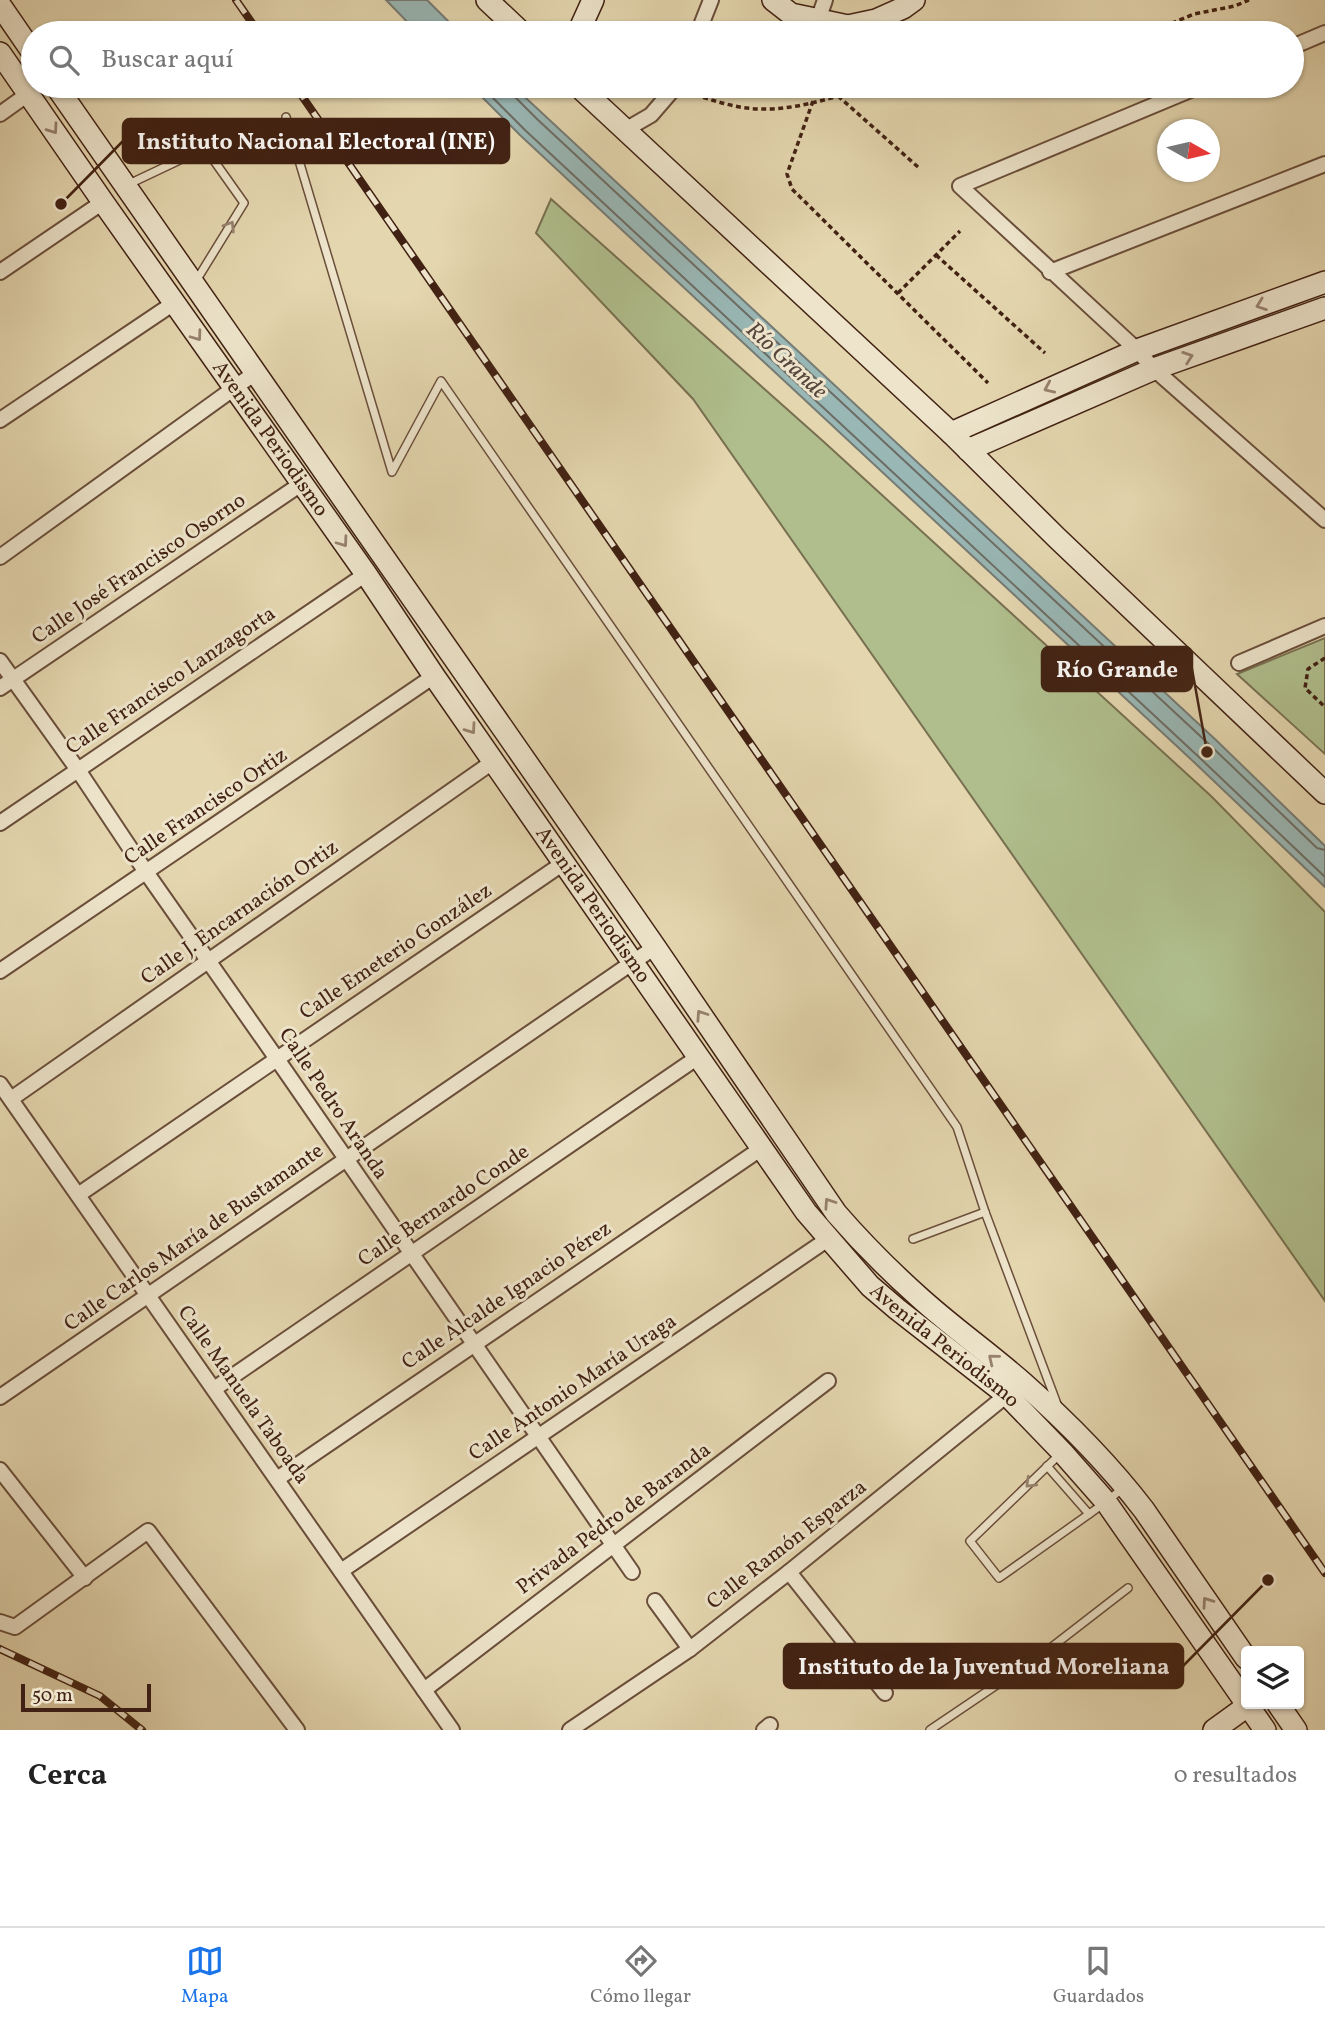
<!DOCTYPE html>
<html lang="es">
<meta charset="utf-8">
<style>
:root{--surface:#fff;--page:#f2f2f2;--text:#222;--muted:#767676;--line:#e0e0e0;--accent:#1a73e8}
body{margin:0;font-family:Vollkorn,serif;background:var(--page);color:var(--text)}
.controls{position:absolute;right:21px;bottom:21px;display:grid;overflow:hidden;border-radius:7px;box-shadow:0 2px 5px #0004}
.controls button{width:63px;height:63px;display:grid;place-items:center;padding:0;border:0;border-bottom:2px solid var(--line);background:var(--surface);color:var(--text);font:35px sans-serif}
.compass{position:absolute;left:1157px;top:119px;width:63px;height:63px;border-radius:50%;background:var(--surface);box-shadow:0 2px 5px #0004;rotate:98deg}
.scale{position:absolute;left:21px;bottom:18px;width:130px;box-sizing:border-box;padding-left:7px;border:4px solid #412113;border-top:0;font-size:19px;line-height:24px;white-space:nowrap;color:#412113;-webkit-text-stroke:5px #ede4cb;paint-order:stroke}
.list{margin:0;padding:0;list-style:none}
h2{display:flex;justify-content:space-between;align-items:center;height:91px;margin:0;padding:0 28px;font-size:30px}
h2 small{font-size:23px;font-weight:400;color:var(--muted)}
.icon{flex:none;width:38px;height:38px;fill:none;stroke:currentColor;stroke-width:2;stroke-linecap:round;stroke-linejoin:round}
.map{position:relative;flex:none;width:1325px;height:1730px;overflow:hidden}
.search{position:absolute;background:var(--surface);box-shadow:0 2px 5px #0004;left:21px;right:21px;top:21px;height:77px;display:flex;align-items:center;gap:18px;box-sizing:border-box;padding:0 24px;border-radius:38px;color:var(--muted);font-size:26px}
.sheet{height:196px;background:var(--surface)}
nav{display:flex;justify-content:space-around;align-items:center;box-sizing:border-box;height:98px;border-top:2px solid var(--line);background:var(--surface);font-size:19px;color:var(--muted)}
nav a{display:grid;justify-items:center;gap:4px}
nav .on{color:var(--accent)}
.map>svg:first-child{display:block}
.green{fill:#b0be8d;stroke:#787050;stroke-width:2}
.water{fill:#99b7b5;stroke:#767b74;stroke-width:2}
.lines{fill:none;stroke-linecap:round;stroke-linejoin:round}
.shore{stroke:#6d6c64;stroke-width:2}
.lane-casing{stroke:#6a4e3a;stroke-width:10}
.street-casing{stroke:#6a4e3a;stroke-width:18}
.secondary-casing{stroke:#412113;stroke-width:24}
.path{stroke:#412113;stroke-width:3.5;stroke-dasharray:5 3.5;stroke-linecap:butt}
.lane{stroke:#ede4cb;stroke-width:7}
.street{stroke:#ede4cb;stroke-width:14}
.secondary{stroke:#ede4cb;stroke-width:21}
.rail-casing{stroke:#412113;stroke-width:8}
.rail{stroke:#ede4cb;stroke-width:5;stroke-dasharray:16;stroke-linecap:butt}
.oneway{stroke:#97826f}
.labels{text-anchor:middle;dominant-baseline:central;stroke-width:6;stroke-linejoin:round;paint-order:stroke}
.street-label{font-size:21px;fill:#412113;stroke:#ede4cb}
.water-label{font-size:23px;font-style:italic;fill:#57463c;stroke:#ede4cb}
.leader{fill:none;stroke:#412113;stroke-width:2.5}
.callout-dot{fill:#412113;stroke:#ede4cb;stroke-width:2.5}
.callout{fill:#412113;stroke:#412113;stroke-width:2.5}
.callout-label{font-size:23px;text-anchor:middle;font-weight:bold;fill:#fff}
</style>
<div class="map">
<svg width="1325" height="1730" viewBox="0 0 1325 1730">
<rect width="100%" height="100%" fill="#e4d6af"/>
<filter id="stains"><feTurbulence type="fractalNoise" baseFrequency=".00286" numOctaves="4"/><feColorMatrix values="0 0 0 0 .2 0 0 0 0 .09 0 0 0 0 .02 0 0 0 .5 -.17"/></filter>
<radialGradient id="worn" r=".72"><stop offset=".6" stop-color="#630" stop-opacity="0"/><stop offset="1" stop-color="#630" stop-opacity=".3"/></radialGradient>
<!-- green -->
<g class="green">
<polygon points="551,199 824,442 1211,796 1325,912 1325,1301 693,399 536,233"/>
<polygon points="1325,638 1325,754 1237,674"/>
</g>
<!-- water -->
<g class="water">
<polygon points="386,0 427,0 460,33 418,33"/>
<polygon points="471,86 513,86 1217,741 1325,846 1325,887 1196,764 521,136"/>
</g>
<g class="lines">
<!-- shore -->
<g class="shore">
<polyline points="481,86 526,131 1201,759 1325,877"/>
<polyline points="509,86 511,93 537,119 1212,747 1317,848 1325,850"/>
</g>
<!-- lane casing -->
<g class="lane-casing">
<g id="lane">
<polyline points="286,117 392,472 441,381 957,1127 985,1212 1057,1404"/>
<polyline points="129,184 205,148 244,203 196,281"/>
<polyline points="913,1239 985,1212"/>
<polyline points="1061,1453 970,1541 999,1578 1106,1502 1123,1488"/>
<polyline points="1047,1466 1089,1514"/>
<polyline points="930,1730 1044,1653 1128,1588"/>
</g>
</g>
<!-- street casing -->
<g class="street-casing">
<g id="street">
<polyline points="818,20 825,0"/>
<polyline points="698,33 711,0"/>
<polyline points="1292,47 1325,33"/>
<polyline points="1200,86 960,186 1137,350 1154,369 1325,520"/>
<polyline points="0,114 28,94"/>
<polyline points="625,130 651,115 676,86"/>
<polyline points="0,272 103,202"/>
<polyline points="1050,272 1325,164"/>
<polyline points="0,420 174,303"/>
<polyline points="0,557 255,373"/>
<polyline points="0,661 78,770 146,872 277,1059 632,1572"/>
<polyline points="1239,663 1325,626"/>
<polyline points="0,688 301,484"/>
<polyline points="0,823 366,574"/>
<polyline points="0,971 434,676"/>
<polyline points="0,1084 452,1730"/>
<polyline points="11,1099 494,761"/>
<polyline points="78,1195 565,862"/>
<polyline points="214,1389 698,1057"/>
<polyline points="0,1397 655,947"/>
<polyline points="0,1470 85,1578"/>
<polyline points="277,1479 762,1148"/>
<polyline points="341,1571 828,1239"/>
<polyline points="789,1572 885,1693"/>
<polyline points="655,1601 690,1649"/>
<polyline points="0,1622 15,1627 148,1531 297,1730"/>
<polyline points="424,1690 828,1381"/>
<polyline points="570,1730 690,1649 789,1572 1013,1390"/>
<polyline points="764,1730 770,1725"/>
</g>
</g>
<!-- secondary casing -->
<g class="secondary-casing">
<g id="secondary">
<polyline points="487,0 522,33"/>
<polyline points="773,0 791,14 848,26 876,20 903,8 914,0"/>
<polyline points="0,5 33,53"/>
<polyline points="578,33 593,0"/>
<path id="s1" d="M0,53L103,202L366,574L434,676L806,1212L870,1286L897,1309L1007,1395L1062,1452L1106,1502L1246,1703"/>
<path d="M56,86L655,947L836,1213C862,1243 890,1271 919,1297C952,1327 989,1353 1022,1382C1066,1421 1108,1463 1144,1510L1246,1658"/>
<polyline points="578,86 951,433 1057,538 1325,793"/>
<polyline points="951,433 1137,350 1325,282"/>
<polyline points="968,450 1154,369 1325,308"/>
<polyline points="1247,1704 1265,1730"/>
<polyline points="1278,1704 1296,1730"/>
<polyline points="1214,1730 1250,1704"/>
</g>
</g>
<!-- path -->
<g class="path">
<polyline points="1148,33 1194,14 1235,6 1249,0"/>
<path d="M687,92C712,100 736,109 762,109C799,110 839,95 875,86"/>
<polyline points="838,96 918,167"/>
<polyline points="813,101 787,174 792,189 988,383"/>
<polyline points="936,255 1045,353"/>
<polyline points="898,293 960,231"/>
<polyline points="1325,658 1308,669 1305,688 1325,707"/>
</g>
<!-- lane -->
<use href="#lane" class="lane"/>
<!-- street -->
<use href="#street" class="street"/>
<!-- secondary -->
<use href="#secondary" class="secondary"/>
<!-- rail casing -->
<g class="rail-casing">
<g id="rail">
<polyline points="236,0 259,33"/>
<polyline points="295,86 1325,1573"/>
<polyline points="0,1649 100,1696 142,1730"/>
</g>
</g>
<!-- rail -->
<use href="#rail" class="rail"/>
</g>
<!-- one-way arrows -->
<defs><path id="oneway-chevron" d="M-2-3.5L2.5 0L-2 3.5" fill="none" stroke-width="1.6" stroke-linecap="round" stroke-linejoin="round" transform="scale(1.75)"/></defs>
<g class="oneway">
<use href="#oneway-chevron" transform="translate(53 129) rotate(55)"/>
<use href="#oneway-chevron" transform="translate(230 226) rotate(-58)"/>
<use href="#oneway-chevron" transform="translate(1261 305) rotate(160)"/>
<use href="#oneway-chevron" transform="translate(197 336) rotate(54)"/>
<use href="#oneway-chevron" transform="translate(1188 357) rotate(-19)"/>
<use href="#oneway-chevron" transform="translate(1049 388) rotate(156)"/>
<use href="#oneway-chevron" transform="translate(343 542) rotate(54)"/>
<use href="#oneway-chevron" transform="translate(471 729) rotate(55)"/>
<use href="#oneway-chevron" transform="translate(701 1015) rotate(-124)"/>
<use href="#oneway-chevron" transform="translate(829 1203) rotate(-124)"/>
<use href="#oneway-chevron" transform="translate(993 1359) rotate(-141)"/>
<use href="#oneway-chevron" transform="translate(1030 1483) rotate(136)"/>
<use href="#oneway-chevron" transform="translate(1207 1602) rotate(-125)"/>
</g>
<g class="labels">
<!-- street labels -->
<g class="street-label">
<text stroke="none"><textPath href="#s1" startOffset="471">Avenida Periodismo</textPath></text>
<text transform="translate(139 569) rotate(-34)">Calle José Francisco Osorno</text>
<text transform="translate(171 681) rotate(-34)">Calle Francisco Lanzagorta</text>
<text transform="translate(206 807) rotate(-34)">Calle Francisco Ortiz</text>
<text stroke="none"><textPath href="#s1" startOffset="1038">Avenida Periodismo</textPath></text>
<text transform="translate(240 913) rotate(-35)">Calle J. Encarnación Ortiz</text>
<text transform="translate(396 952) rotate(-34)">Calle Emeterio González</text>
<text transform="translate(333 1104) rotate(56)">Calle Pedro Aranda</text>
<text transform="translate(444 1206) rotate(-34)">Calle Bernardo Conde</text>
<text transform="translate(194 1238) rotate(-35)">Calle Carlos María de Bustamante</text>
<text transform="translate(507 1296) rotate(-34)">Calle Alcalde Ignacio Pérez</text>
<text stroke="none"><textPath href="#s1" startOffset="1605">Avenida Periodismo</textPath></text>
<text transform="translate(573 1388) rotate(-34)">Calle Antonio María Uraga</text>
<text transform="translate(243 1395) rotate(55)">Calle Manuela Taboada</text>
<text transform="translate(614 1519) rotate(-37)">Privada Pedro de Baranda</text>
<text transform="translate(787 1545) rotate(-38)">Calle Ramón Esparza</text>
</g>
<!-- water labels -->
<g class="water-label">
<text transform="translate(786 361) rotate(43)">Río Grande</text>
</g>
</g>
<!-- callouts -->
<path class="leader" d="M61 204L123 141M1207 752L1192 669M1268 1580L1183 1666"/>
<g class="callout-dot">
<circle cx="61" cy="204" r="7"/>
<circle cx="1207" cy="752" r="7"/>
<circle cx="1268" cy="1580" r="7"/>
</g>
<g class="callout">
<rect x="123" y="119" width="386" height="44" rx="7"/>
<rect x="1042" y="647" width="150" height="44" rx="7"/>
<rect x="784" y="1644" width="399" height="44" rx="7"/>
</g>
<g class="callout-label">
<text x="316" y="149">Instituto Nacional Electoral (INE)</text>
<text x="1117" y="677">Río Grande</text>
<text x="984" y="1674">Instituto de la Juventud Moreliana</text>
</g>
<rect width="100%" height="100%" filter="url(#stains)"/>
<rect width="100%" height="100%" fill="url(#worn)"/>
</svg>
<div class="controls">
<button><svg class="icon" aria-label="layers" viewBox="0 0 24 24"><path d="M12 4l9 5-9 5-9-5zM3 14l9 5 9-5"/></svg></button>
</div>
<svg class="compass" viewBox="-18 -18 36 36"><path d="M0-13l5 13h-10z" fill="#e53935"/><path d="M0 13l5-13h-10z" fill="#767676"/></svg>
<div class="scale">50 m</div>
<div class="search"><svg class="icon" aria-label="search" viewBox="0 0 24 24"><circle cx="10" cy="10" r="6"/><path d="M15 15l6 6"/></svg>Buscar aquí</div>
</div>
<section class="sheet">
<h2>Cerca<small>0 resultados</small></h2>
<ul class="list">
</ul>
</section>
<nav>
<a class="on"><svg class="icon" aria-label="map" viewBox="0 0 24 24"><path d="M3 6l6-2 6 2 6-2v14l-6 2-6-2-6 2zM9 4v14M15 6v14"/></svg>Mapa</a>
<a><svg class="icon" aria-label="directions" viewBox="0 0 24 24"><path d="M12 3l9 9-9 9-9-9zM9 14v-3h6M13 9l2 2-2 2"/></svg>Cómo llegar</a>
<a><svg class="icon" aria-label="saved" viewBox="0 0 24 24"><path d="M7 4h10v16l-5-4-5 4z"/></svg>Guardados</a>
</nav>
